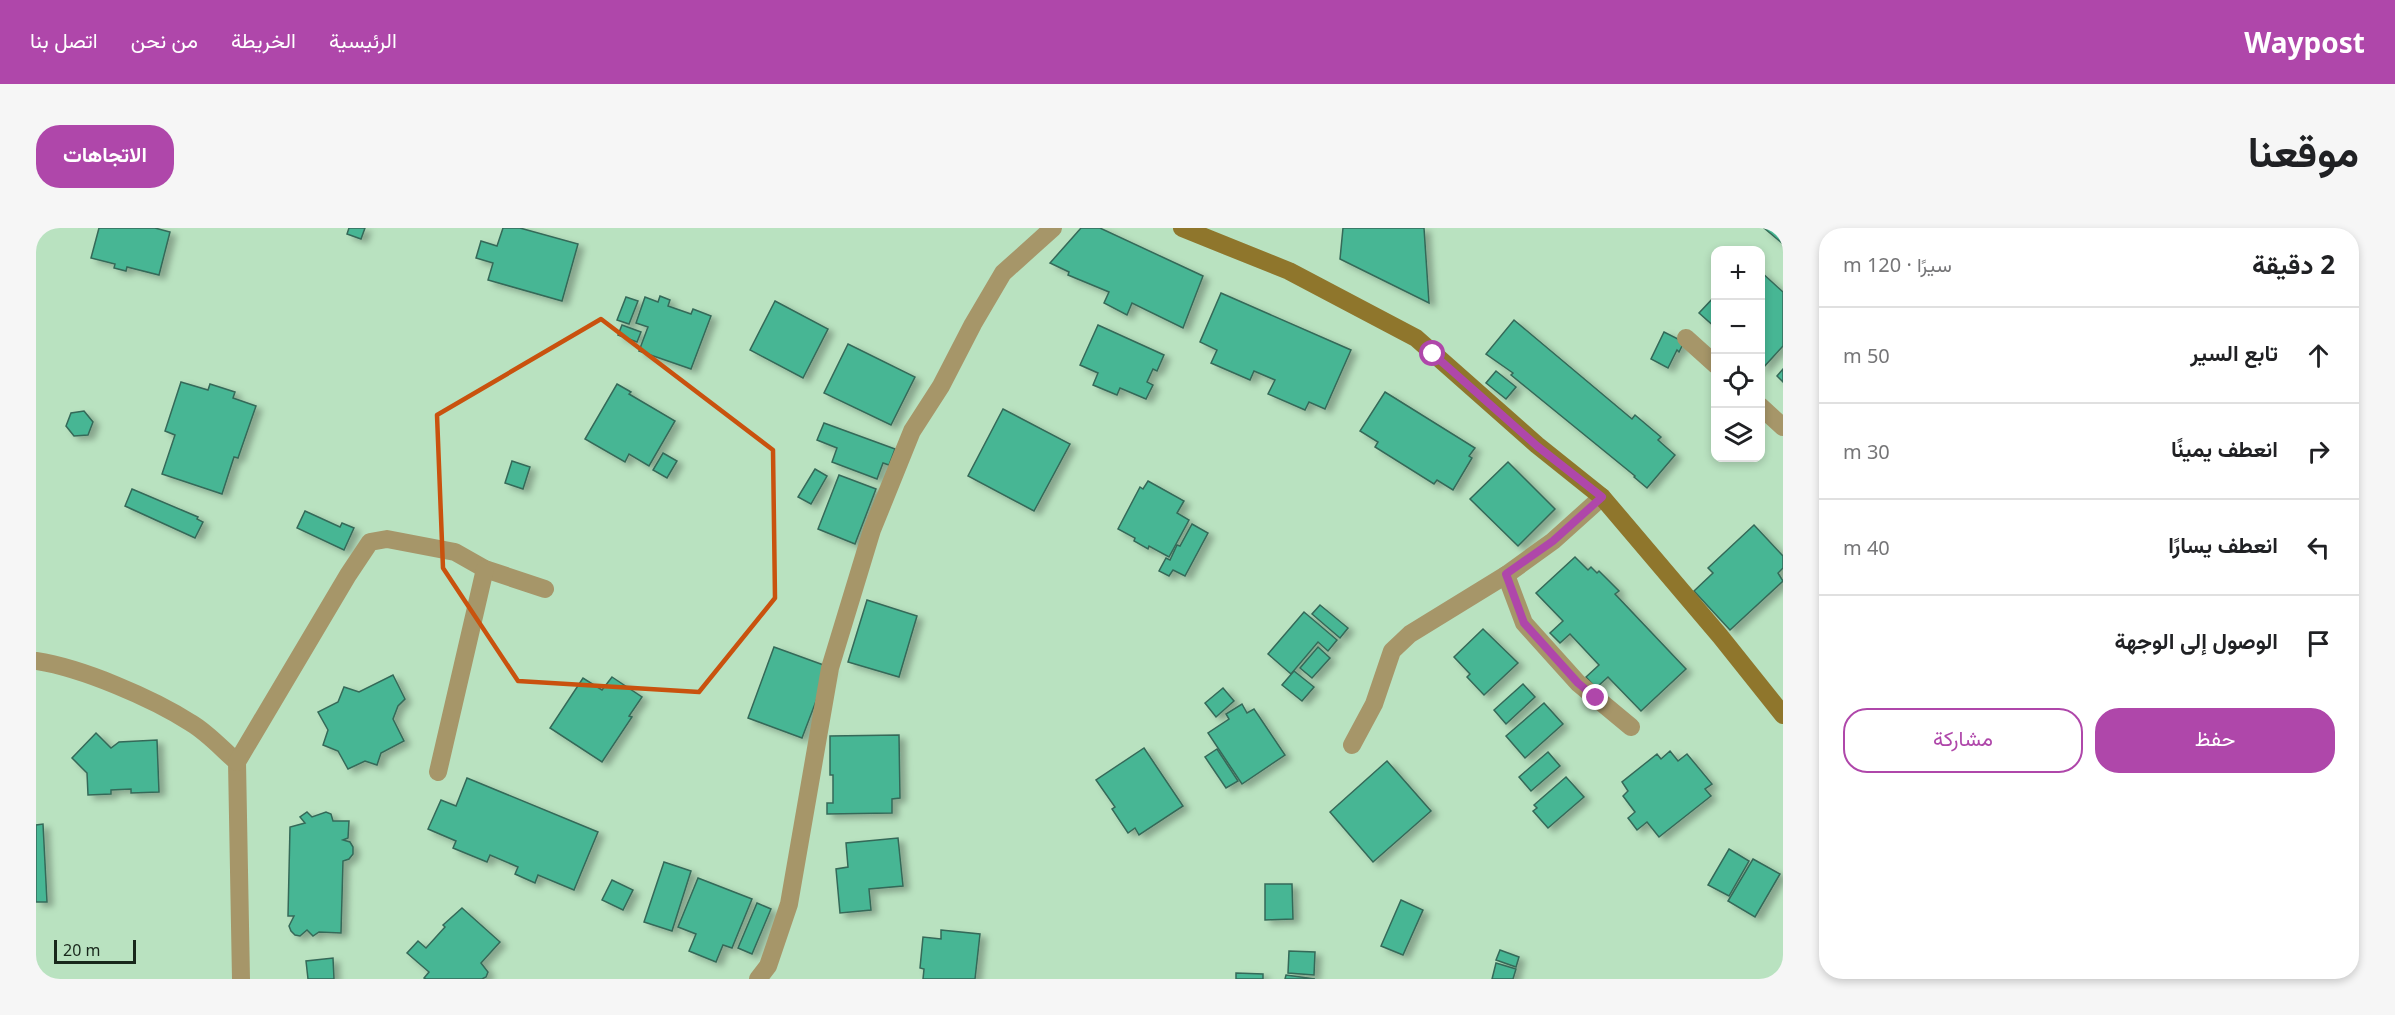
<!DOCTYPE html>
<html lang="ar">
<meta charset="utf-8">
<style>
:root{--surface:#fff;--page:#f6f6f6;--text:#202124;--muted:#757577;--line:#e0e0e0;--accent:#af47aa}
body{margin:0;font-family:"Noto Sans",Vazirmatn,sans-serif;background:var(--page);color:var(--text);direction:rtl}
.controls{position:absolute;right:18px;top:18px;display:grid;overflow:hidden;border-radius:12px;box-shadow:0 3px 9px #0003}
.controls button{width:54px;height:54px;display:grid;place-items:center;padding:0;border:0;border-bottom:2px solid var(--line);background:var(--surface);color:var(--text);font:30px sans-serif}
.scale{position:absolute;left:18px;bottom:15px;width:82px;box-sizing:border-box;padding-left:6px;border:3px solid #18271b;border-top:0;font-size:16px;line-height:21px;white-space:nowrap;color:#18271b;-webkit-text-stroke:4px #b9e2c0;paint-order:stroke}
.stop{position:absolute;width:18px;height:18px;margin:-14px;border:4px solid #af47aa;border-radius:50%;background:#fff}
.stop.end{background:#af47aa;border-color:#fff;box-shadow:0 2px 6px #0008}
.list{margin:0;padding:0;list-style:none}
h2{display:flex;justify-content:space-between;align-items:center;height:78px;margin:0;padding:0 24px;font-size:26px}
h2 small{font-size:20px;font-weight:400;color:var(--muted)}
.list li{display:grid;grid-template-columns:39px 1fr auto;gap:18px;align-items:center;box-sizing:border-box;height:96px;padding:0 24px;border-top:2px solid var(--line)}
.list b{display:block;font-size:22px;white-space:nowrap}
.list em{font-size:20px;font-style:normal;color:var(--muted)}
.actions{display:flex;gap:12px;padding:18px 24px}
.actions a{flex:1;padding:14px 0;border:2px solid var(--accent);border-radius:24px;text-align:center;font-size:21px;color:var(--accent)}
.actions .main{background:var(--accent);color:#fff}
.icon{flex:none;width:33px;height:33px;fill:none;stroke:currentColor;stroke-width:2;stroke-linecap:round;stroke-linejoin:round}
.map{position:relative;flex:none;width:1747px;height:751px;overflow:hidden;direction:ltr;border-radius:24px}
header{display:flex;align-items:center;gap:36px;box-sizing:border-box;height:84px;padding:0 30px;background:var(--accent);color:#fff}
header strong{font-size:28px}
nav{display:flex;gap:33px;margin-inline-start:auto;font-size:21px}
.intro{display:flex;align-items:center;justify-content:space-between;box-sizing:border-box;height:144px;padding:0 36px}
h1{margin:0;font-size:42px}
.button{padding:15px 27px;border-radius:24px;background:var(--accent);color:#fff;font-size:21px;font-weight:700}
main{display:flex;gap:36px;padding:0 36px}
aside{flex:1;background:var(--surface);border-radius:24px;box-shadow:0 3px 9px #0003}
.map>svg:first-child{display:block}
.building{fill:#46b694;stroke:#356958;stroke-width:1.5;filter:url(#shadow)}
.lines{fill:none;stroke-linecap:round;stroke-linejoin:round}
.street{stroke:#a69669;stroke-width:18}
.secondary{stroke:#8f762c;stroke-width:18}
.route{stroke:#af47aa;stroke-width:8}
.marked{fill:none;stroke:#c9520e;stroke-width:4.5;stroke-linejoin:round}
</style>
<header>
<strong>Waypost</strong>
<nav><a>الرئيسية</a><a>الخريطة</a><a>من نحن</a><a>اتصل بنا</a></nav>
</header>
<div class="intro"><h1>موقعنا</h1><a class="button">الاتجاهات</a></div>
<main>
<aside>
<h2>2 دقيقة<small>سيرًا · 120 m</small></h2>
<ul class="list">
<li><svg class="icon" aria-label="ahead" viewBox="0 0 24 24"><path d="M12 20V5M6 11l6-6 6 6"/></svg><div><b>تابع السير</b></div><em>50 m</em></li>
<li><svg class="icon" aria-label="right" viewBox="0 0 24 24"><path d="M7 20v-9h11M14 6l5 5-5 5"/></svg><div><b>انعطف يمينًا</b></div><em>30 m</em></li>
<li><svg class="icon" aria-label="left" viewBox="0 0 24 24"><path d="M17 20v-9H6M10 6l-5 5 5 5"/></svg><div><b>انعطف يسارًا</b></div><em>40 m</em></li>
<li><svg class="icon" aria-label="arrive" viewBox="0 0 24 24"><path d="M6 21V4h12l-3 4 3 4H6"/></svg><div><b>الوصول إلى الوجهة</b></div></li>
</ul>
<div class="actions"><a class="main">حفظ</a><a>مشاركة</a></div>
</aside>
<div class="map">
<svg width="1747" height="751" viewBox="0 0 1747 751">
<defs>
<filter id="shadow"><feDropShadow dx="6" dy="4" stdDeviation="3" flood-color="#0004"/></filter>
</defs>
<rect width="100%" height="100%" fill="#b9e2c0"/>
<!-- building -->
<g class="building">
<polygon points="63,0 119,0 134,4 123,47 91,39 90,43 78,40 79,36 55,30"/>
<polygon points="313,0 329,0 325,11 311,6"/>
<polygon points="467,0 484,0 542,16 526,73 452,52 457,35 440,30 445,13 461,18"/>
<polygon points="1045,0 1064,0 1167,48 1147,100 1096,75 1091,87 1068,75 1073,64 1032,47 1033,44 1014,35"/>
<polygon points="1307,0 1388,0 1393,75 1304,31"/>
<polygon points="1728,0 1747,0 1747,16"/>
<polygon points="1724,43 1747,64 1747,118 1726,141"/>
<polygon points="1185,65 1315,122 1289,181 1273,174 1269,182 1232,166 1239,152 1218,143 1214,152 1175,135 1181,122 1164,114"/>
<polygon points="1680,67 1680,100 1663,85"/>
<polygon points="624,68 634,72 632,78 655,86 657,81 675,88 655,141 603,123 612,99 600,95 609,69 622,74"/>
<polygon points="590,69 602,73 593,96 581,92"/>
<polygon points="739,73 792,101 767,150 714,122"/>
<polygon points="1478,92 1596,191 1599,187 1625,209 1622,212 1639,227 1611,260 1598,249 1599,248 1475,147 1477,145 1450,126"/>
<polygon points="586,97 605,104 601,114 582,107"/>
<polygon points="1062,97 1128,127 1121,143 1117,141 1111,154 1117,157 1110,171 1084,160 1081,167 1057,157 1062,145 1044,137"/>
<polygon points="1628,104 1648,114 1643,124 1641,122 1632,140 1615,131"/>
<polygon points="812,116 879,149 855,197 788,165"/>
<polygon points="1747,141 1747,154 1741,148"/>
<polygon points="1460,143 1480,159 1470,171 1450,155"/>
<polygon points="145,154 172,162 174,156 199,164 197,170 220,178 202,230 198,229 186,266 126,246 139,207 129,203"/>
<polygon points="581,156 595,164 593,166 639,193 613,238 593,226 589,234 549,211"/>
<polygon points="1349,164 1439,220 1433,228 1436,230 1417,262 1401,252 1398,256 1339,219 1342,214 1324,203"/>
<polygon points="967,181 1034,216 998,283 932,248"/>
<polygon points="48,183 57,194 52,207 38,208 30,198 35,185"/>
<polygon points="788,195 859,221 853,237 847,235 841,251 796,234 801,220 781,212"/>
<polygon points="627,225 641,233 631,250 617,242"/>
<polygon points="476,233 494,239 487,261 469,255"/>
<polygon points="1472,234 1519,281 1482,318 1434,271"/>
<polygon points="779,241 791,248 775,276 762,269"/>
<polygon points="803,247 840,261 819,316 782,301"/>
<polygon points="1112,253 1148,273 1141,285 1153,292 1133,329 1113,318 1112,321 1098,313 1099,310 1082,301 1104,259 1107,261"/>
<polygon points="96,261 162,289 161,291 167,294 159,310 89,278"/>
<polygon points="269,283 304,299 306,295 318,300 308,322 261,300"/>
<polygon points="1156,296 1172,305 1149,348 1137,342 1133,348 1123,343 1130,330 1134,332 1141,317 1144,318"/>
<polygon points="1718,297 1747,328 1747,340 1742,345 1747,353 1694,402 1658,363 1677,345 1672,340"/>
<polygon points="1539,329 1552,342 1555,339 1561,345 1563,343 1583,363 1579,366 1650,441 1605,483 1572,449 1560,460 1550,449 1563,437 1534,406 1524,415 1514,405 1527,393 1500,365"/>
<polygon points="831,372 881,388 863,449 812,434"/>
<polygon points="1284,377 1312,400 1304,410 1276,386"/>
<polygon points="1268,384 1301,412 1292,423 1282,414 1255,446 1232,426"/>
<polygon points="1447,401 1482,435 1448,467 1431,449 1434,446 1418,429"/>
<polygon points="738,419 793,439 766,510 712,490"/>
<polygon points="1282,419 1294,430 1276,450 1264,440"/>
<polygon points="1258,443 1278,459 1266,473 1246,457"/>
<polygon points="357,447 369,471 362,478 357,491 368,513 345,525 341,537 329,533 312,541 302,523 287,517 292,502 282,484 302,474 308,459 323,464"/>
<polygon points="576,449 606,469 593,488 596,489 566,534 514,500 547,450 566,462"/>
<polygon points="1487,456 1499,469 1470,496 1458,482"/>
<polygon points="1187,460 1198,473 1180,489 1169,475"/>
<polygon points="1508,475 1527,496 1489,530 1470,508"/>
<polygon points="1206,476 1211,485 1218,481 1249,527 1206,556 1172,505 1193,491 1190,486"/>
<polygon points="60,505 75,520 83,514 121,512 123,564 95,565 95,561 75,562 75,566 52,567 51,545 36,530"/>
<polygon points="863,507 864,570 856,571 856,585 791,586 791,575 797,575 797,547 794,547 794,508"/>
<polygon points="1108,520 1147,578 1103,607 1099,600 1092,605 1076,581 1079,579 1060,552"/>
<polygon points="1181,521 1202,553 1190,560 1169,529"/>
<polygon points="1634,523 1642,533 1651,526 1676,556 1669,561 1675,568 1623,609 1611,594 1601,602 1592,590 1599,584 1587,568 1592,563 1586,554 1621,526 1625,531"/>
<polygon points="1512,524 1524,538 1495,563 1483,549"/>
<polygon points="1351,533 1395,583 1337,634 1294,584"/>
<polygon points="1530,549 1548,569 1512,600 1497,583 1501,580 1498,577"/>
<polygon points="431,550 562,604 538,662 502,647 499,655 479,646 482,639 454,627 451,634 417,620 420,613 392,601 405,572 420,578"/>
<polygon points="271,584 276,589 290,584 295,586 297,593 313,593 312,610 307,612 314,614 317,619 317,626 313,631 307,633 305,705 283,704 277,708 271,702 264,708 259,707 255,703 253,698 258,688 252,688 254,599 269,595 264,589"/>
<polygon points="7,596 11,674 0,674 0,597"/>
<polygon points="862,610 867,658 833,661 835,682 804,685 800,641 812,639 810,615"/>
<polygon points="1693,621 1713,633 1693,668 1672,657"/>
<polygon points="1717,631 1744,646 1719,689 1692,673"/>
<polygon points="628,634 655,643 636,703 608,694"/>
<polygon points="662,650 716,671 696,720 687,717 680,734 653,723 660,706 642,699"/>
<polygon points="576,652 597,662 587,682 566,672"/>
<polygon points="1229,656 1256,656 1257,691 1229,692"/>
<polygon points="1365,672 1387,682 1367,727 1345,718"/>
<polygon points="721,675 735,681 716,726 702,720"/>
<polygon points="426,680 464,714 445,735 452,744 450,749 446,751 390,751 388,750 393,744 371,725 382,713 390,720 409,699 407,697"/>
<polygon points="905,702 944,706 939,751 887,751 888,741 884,740 887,709 905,711"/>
<polygon points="1464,722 1483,729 1480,739 1460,732"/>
<polygon points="1253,723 1279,724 1278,747 1252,745"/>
<polygon points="297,730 298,751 272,751 270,733"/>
<polygon points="1460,735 1480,741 1477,751 1456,751"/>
<polygon points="1747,742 1747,751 1740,751"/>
<polygon points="1200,745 1227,746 1227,751 1200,751"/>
<polygon points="1250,747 1279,751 1249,751"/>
</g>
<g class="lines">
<!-- street -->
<g class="street">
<polyline points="1650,110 1680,137"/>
<polyline points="1724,178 1747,199"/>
<polyline points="1470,347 1488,395 1542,455 1595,499"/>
<path d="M0,433C46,440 116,470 155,495C172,505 186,521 201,534L205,751"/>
<polyline points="1316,517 1338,476 1356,423 1374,406 1470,347 1517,313 1566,269"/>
<polyline points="201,534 312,347 334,314 351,311 419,324 449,341 509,361"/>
<polyline points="402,544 449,341"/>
<polyline points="722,751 732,738 753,676 794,440 836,302 876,203 905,158 937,96 967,45 1017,0"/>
</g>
<!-- secondary -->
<polyline class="secondary" points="1146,0 1253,43 1380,110 1501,217 1566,269 1684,408 1747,487"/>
</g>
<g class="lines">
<!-- route -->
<polyline class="route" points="1397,126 1501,218 1566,269 1517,313 1470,346 1488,395 1542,455 1560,470"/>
</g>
<!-- marked area -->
<path class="marked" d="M565,91L737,222L739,370L663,464L482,453L407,340L401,187Z"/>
</svg>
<div class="controls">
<button>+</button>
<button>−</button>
<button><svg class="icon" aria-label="locate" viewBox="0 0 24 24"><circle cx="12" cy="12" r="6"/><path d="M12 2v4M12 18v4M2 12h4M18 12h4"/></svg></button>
<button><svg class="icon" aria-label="layers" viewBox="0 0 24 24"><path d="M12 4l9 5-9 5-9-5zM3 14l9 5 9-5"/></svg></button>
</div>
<div class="scale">20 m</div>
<div class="stop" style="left:1397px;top:126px"></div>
<div class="stop end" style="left:1560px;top:470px"></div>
</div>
</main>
